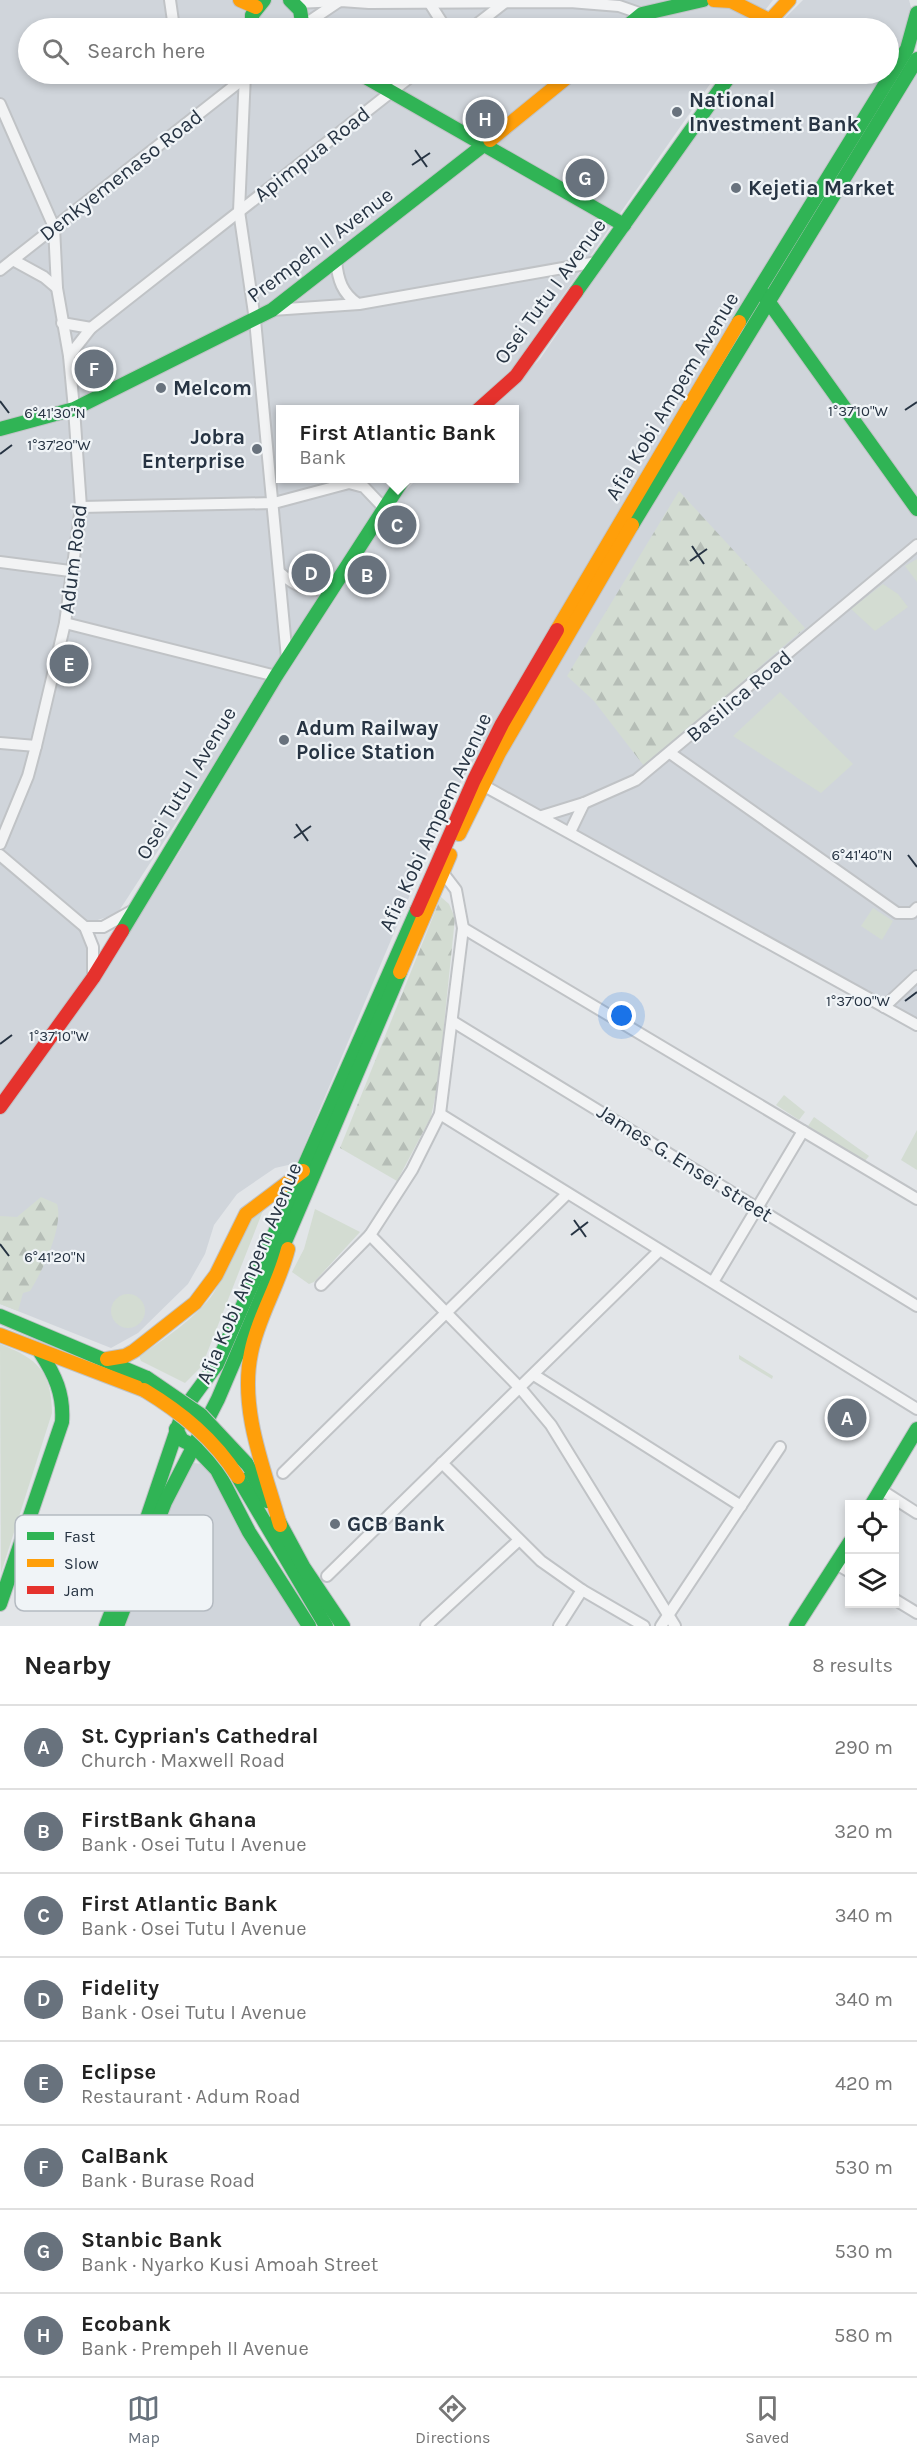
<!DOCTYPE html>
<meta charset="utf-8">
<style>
:root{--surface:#fff;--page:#f6f6f6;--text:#222;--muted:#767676;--line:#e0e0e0;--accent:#68727d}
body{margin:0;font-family:Karla,sans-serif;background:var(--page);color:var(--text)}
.controls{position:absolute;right:18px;bottom:18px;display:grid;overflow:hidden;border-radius:0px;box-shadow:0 3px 9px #0003}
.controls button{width:54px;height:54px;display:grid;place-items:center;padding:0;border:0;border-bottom:2px solid var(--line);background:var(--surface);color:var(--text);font:30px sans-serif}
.you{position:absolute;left:622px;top:1016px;width:21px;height:21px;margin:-15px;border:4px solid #fff;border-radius:50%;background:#1a73e8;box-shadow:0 0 0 9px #1a73e833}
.badge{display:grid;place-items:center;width:39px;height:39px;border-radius:50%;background:var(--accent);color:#fff;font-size:20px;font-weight:700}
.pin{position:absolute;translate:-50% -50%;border:3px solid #fff;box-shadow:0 2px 6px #0006}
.popup{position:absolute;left:276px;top:405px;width:243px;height:78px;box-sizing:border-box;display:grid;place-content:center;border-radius:0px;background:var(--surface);filter:drop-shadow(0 2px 4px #0005);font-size:20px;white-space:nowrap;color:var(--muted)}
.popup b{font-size:22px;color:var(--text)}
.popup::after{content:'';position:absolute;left:50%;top:100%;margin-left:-12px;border:12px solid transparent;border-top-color:var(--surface)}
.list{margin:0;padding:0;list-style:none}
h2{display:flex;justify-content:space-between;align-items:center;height:78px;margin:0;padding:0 24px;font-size:26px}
h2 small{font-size:20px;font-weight:400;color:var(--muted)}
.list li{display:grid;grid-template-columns:39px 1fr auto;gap:18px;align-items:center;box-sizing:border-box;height:84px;padding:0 24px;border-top:2px solid var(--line)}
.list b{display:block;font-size:22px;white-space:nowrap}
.list p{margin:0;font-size:20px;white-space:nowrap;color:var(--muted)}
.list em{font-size:20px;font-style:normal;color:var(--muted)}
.icon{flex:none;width:33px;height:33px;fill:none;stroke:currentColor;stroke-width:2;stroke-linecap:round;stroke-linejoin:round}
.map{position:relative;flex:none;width:917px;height:1626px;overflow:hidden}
.search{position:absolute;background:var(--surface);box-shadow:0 3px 9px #0003;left:18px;right:18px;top:18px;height:66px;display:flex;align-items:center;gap:15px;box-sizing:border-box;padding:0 21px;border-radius:33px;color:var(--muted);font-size:22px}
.sheet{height:750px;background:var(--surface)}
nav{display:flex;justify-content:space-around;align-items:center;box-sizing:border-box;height:84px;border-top:2px solid var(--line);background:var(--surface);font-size:16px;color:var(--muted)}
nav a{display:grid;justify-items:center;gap:3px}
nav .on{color:var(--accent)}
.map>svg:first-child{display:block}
.built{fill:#d0d5db}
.green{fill:#d3dcd2}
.forest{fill:url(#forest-firs)}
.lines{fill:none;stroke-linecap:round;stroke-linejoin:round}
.street-casing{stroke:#c0c3c6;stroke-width:14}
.fast-casing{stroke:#c0c3c6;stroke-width:16}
.slow-casing{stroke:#c0c3c6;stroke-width:16}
.jam-casing{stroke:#c0c3c6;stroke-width:16}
.street{stroke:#f2f3f4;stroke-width:10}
.fast{stroke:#30b455;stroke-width:14}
.slow{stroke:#ff9f0a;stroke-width:14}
.jam{stroke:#e5322d;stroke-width:14}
.fast-bridge-casing{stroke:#c0c3c6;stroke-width:16;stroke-linecap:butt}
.slow-bridge-casing{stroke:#c0c3c6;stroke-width:16;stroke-linecap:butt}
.fast-bridge{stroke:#30b455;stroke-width:14}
.slow-bridge{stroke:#ff9f0a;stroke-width:14}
.ticks{fill:none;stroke:#273443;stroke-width:2}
.poi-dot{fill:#68727d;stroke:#f0f4f7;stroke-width:2}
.labels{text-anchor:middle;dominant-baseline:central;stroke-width:4.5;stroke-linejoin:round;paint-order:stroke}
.poi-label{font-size:21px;font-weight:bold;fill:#273443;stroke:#f0f4f7;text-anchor:start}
.street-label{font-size:21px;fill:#273443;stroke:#f0f4f7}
.key{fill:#f0f4f7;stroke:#b4bac1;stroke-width:1.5}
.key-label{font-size:16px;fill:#273443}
.ticks-label{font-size:15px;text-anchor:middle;fill:#273443;stroke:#f0f4f7;stroke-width:4.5;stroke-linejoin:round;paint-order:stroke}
</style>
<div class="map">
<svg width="917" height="1626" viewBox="0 0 917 1626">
<defs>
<pattern id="forest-firs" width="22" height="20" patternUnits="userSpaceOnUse" patternTransform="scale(1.5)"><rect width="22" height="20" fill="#d3dcd2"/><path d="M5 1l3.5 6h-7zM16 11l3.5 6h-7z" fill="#b5bdb6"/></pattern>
</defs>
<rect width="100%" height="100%" fill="#e2e5e8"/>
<!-- built -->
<g class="built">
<polygon points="0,0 773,0 751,28 28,28 28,74 717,74 511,370 471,409 280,410 280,478 399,479 117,914 91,922 89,954 86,961 103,973 179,853 267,704 404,492 417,479 514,478 514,410 490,409 540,359 627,231 741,74 888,74 450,800 297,1163 275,1168 237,1194 214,1225 205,1254 188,1284 138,1333 111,1348 0,1304"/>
<polygon points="803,0 909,0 912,11 908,32 889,72 888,28 775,28"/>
<polygon points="917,70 917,1030 486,791 631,522"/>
<polygon points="187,1462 209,1465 305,1626 123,1626"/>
</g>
<!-- green -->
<g class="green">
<polygon points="917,559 917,582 905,566"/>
<polygon points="883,584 898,594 908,607 875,631 851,609"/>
<polygon points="780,692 853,764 821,793 733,736"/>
<polygon points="873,908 893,921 882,940 861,926"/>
<polygon points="784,1095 805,1112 799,1120 776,1105"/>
<polygon points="814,1117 869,1156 864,1162 808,1126"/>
<polygon points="917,1130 917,1170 901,1160"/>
<path d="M264,1208L202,1366L185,1383L141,1361L139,1356C161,1342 199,1315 213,1294C231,1265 234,1229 264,1208Z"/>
<polygon points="315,1209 360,1232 314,1282 309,1284 292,1272 304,1249"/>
<circle cx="128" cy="1311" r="17"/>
<path d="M0,1344C38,1359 51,1371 52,1413L1,1573Z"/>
<polygon points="739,1355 773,1376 772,1379 739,1359"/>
</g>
<!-- forest -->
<g class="forest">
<polygon points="679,491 805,628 644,766 594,701 567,676"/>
<polygon points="441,897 449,904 455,918 438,1083 431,1117 397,1181 340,1148"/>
<path d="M41,1197L57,1204C64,1226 42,1272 30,1291L23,1293L18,1311L0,1304V1216L17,1217Z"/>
</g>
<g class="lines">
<!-- street casing -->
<g class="street-casing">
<g id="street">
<polyline points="170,0 174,28"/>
<polyline points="429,2 441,21 442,28"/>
<polyline points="295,3 341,1 369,3 570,2 619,6 642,14"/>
<polyline points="304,25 338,2"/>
<polyline points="472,28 508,0"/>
<polyline points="245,74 239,211 255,320 287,658"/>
<polyline points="0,104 54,227 57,288 69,356 74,409 81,507 65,623 36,746 28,776 0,844"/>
<polyline points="13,260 44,277 57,288"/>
<path d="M336,261C338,280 342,293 358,304"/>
<polyline points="0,270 243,79"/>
<polyline points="272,310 359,304 597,262"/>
<polyline points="62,323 91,328"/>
<polyline points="69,356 91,328 414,74"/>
<polyline points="81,507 274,503 349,483 364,487 383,507"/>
<polyline points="0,562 70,571"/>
<path d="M280,573C297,588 311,592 333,589"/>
<polyline points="65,623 276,676"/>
<polyline points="0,743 36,746"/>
<polyline points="670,753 897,913 912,913 917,908"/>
<polyline points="479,783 917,1025"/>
<polyline points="542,816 584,803 636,780 917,545"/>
<polyline points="570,832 584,803"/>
<polyline points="0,855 85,927 93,947 93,978"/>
<polyline points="85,927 103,927 132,911"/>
<polyline points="463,928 917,1199"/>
<polyline points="884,1007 917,976"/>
<polyline points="452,1021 917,1306"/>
<polyline points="440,1114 917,1409"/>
<polyline points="370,1235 412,1170 440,1114 463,928 456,890 443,873 436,870"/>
<polyline points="713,1282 803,1131"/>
<polyline points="321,1285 370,1235 521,1389 551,1425 675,1626"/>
<polyline points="534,1375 741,1506"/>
<polyline points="442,1463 541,1561 582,1590 644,1626"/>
<polyline points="283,1473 567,1194"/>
<polyline points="881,1490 917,1513"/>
<polyline points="836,1564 850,1572"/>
<polyline points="327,1576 659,1251"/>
<polyline points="894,1599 917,1613"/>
<polyline points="426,1626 518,1541"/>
<polyline points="559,1626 582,1590"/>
<polyline points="661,1626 780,1447"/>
</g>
</g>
<!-- fast casing -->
<g class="fast-casing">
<g id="fast">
<polyline points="290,0 300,10 303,28"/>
<polyline points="252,28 252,15 264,0"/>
<polyline points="625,28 642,14 703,0"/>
<polyline points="360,74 624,225"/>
<polyline points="576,292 731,74"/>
<polyline points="763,294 917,509"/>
<polyline points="739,322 907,49 917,13"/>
<polyline points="0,429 74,409 272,310 490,140"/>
<polyline points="632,525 917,59"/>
<polyline points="122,931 276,676 404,478"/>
<polyline points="0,1316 147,1378"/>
<polyline points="176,1429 182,1440 194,1446 217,1470 249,1532 309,1626"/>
<polyline points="246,1463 267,1501"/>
<polyline points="238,1477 326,1626"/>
<polyline points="872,1504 917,1429"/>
<polyline points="277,1518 304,1568 343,1626"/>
<path d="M0,1604L62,1422C64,1394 55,1375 40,1352"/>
<polyline points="106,1626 139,1542 184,1409 217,1364 417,910"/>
<polyline points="117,1626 165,1502 218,1399 400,972"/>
<polyline points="796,1626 850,1542"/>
</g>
</g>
<!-- slow casing -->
<g class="slow-casing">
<g id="slow">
<polyline points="240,0 256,7"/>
<polyline points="714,0 731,1 769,20"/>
<polyline points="763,28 789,0"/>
<polyline points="490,140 571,74"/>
<polyline points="557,630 739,322"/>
<polyline points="459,834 499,753 632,525"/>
<polyline points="400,972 450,855"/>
<polyline points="0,1335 144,1390"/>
<polyline points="107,1359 125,1356 134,1351 195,1303 216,1275 246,1214 303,1171"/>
<path d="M280,1525C265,1471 239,1410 251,1353C258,1317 279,1285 288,1249"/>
</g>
</g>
<!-- jam casing -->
<g class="jam-casing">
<g id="jam">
<polyline points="478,410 516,376 576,292"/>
<polyline points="417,910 474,780 502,724 557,630"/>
<polyline points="0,1107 93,978 122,931"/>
</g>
</g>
<!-- street -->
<use href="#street" class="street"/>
<!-- fast -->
<use href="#fast" class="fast"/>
<!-- slow -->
<use href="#slow" class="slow"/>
<!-- jam -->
<use href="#jam" class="jam"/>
<!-- fast-bridge casing -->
<g class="fast-bridge-casing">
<polyline id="fast-bridge" points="147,1378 201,1415 246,1463"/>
</g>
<!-- slow-bridge casing -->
<g class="slow-bridge-casing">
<path id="slow-bridge" d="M144,1390C182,1413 214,1439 238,1477"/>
</g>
<!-- fast-bridge -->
<use href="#fast-bridge" class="fast-bridge"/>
<!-- slow-bridge -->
<use href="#slow-bridge" class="slow-bridge"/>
</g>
<!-- ticks -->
<path class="ticks" d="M415,150L427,167M412,165L430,153M0,401L9,413M905,410L917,402M0,454L12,445M692,546L704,564M690,561L707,549M296,824L308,841M294,838L311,826M908,855L917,867M905,1001L917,992M0,1044L12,1035M574,1220L586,1237M571,1235L588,1222M0,1244L9,1256"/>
<!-- markers -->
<g class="poi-dot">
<circle cx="677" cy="112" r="6"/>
<circle cx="736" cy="188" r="6"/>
<circle cx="161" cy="388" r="6"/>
<circle cx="257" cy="449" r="6"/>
<circle cx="284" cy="740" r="6"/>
<circle cx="335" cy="1524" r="6"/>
</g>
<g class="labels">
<!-- poi labels -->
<g class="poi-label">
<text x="689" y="100">National<tspan x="689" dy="24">Investment Bank</tspan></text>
<text x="748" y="188">Kejetia Market</text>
<text x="173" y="388">Melcom</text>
<text x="245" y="437" text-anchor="end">Jobra<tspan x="245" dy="24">Enterprise</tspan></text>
<text x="296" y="728">Adum Railway<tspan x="296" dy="24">Police Station</tspan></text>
<text x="347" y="1524">GCB Bank</text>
</g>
<!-- street labels -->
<g class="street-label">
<text transform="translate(312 154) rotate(-38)">Apimpua Road</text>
<text transform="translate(121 175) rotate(-38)">Denkyemenaso Road</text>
<text transform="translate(320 245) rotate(-37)">Prempeh II Avenue</text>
<text transform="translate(550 291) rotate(-54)">Osei Tutu I Avenue</text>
<text transform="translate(672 396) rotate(-59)">Afia Kobi Ampem Avenue</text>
<text transform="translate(73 559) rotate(-83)">Adum Road</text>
<text transform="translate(739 696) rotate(-40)">Basilica Road</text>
<text transform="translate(186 783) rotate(-59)">Osei Tutu I Avenue</text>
<text transform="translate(435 822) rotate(-65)">Afia Kobi Ampem Avenue</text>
<text transform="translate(685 1163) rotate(32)">James G. Ensei street</text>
<text transform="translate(249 1273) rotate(-67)">Afia Kobi Ampem Avenue</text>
</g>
</g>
<!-- legend -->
<rect x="15" y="1515" width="198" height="96" rx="9" class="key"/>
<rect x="27" y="1532" width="27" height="8" fill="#30b455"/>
<rect x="27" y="1559" width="27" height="8" fill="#ff9f0a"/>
<rect x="27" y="1586" width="27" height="8" fill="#e5322d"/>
<g class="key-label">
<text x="64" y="1542">Fast</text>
<text x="64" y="1569">Slow</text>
<text x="64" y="1596">Jam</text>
</g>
<g class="ticks-label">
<text x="858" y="416">1°37'10"W</text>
<text x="55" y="418">6°41'30"N</text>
<text x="59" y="450">1°37'20"W</text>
<text x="862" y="860">6°41'40"N</text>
<text x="858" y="1006">1°37'00"W</text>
<text x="59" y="1041">1°37'10"W</text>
<text x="55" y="1262">6°41'20"N</text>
</g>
</svg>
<div class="controls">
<button><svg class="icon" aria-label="locate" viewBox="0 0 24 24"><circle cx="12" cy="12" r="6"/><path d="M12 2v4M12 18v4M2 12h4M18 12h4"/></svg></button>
<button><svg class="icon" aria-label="layers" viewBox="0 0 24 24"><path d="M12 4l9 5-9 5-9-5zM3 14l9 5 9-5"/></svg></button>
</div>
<div class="you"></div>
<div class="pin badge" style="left:847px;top:1418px">A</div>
<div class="pin badge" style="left:367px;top:575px">B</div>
<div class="pin badge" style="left:397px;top:525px">C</div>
<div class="popup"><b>First Atlantic Bank</b>Bank</div>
<div class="pin badge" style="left:311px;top:573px">D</div>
<div class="pin badge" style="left:69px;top:664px">E</div>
<div class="pin badge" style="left:94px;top:369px">F</div>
<div class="pin badge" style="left:585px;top:178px">G</div>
<div class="pin badge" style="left:485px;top:119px">H</div>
<div class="search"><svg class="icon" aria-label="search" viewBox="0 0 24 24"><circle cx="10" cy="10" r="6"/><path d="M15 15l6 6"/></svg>Search here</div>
</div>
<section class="sheet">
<h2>Nearby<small>8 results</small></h2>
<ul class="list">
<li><span class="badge">A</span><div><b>St. Cyprian's Cathedral</b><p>Church · Maxwell Road</p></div><em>290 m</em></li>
<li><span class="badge">B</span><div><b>FirstBank Ghana</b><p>Bank · Osei Tutu I Avenue</p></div><em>320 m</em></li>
<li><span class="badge">C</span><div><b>First Atlantic Bank</b><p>Bank · Osei Tutu I Avenue</p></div><em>340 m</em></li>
<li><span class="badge">D</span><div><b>Fidelity</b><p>Bank · Osei Tutu I Avenue</p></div><em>340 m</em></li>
<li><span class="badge">E</span><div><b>Eclipse</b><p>Restaurant · Adum Road</p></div><em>420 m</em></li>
<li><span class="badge">F</span><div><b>CalBank</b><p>Bank · Burase Road</p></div><em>530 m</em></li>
<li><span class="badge">G</span><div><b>Stanbic Bank</b><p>Bank · Nyarko Kusi Amoah Street</p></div><em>530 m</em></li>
<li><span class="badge">H</span><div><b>Ecobank</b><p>Bank · Prempeh II Avenue</p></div><em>580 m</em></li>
</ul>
</section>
<nav>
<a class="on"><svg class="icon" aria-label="map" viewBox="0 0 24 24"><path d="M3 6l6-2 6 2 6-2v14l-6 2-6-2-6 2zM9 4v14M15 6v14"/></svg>Map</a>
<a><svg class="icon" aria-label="directions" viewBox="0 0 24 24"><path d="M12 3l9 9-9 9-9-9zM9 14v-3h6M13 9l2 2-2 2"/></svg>Directions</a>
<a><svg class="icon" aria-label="saved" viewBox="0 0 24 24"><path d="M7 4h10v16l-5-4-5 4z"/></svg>Saved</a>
</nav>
